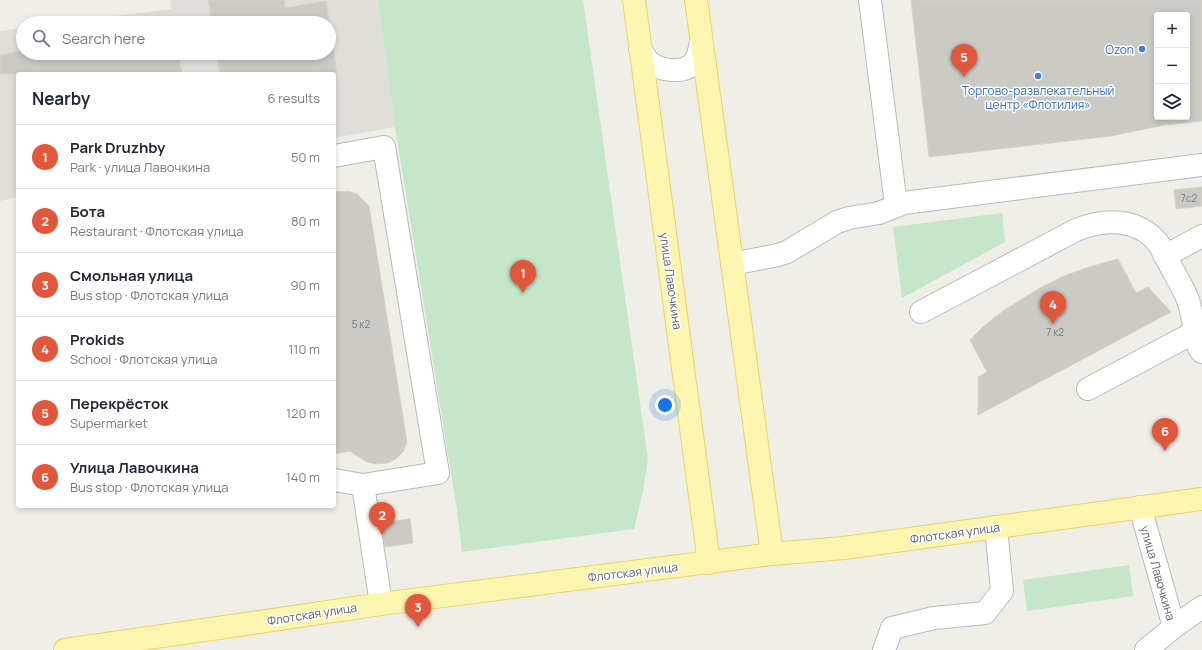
<!DOCTYPE html>
<meta charset="utf-8">
<style>
:root{--surface:#fff;--page:#f2f2f3;--text:#1f2937;--muted:#747a83;--line:#e0e1e3;--accent:#e2563b}
body{margin:0;font-family:Manrope,sans-serif;background:var(--page);color:var(--text)}
.controls{position:absolute;right:12px;top:12px;display:grid;overflow:hidden;border-radius:4px;box-shadow:0 2px 6px #0003}
.controls button{width:36px;height:36px;display:grid;place-items:center;padding:0;border:0;border-bottom:1px solid var(--line);background:var(--surface);color:var(--text);font:20px sans-serif}
.you{position:absolute;left:665px;top:405px;width:14px;height:14px;margin:-10px;border:3px solid #fff;border-radius:50%;background:#1a73e8;box-shadow:0 0 0 6px #1a73e833}
.badge{display:grid;place-items:center;width:26px;height:26px;border-radius:50%;background:var(--accent);color:#fff;font-size:13px;font-weight:700}
.pin{position:absolute;translate:-50% -33px;filter:drop-shadow(0 1px 2px #0008)}
.pin::after{content:'';position:absolute;top:21px;width:14px;height:12px;background:inherit;clip-path:polygon(0 0,100% 0,50% 100%)}
.list{margin:0;padding:0;list-style:none}
h2{display:flex;justify-content:space-between;align-items:center;height:52px;margin:0;padding:0 16px;font-size:17px}
h2 small{font-size:13px;font-weight:400;color:var(--muted)}
.list li{display:grid;grid-template-columns:26px 1fr auto;gap:12px;align-items:center;box-sizing:border-box;height:64px;padding:0 16px;border-top:1px solid var(--line)}
.list b{display:block;font-size:15px;white-space:nowrap}
.list p{margin:0;font-size:13px;white-space:nowrap;color:var(--muted)}
.list em{font-size:13px;font-style:normal;color:var(--muted)}
.icon{flex:none;width:22px;height:22px;fill:none;stroke:currentColor;stroke-width:2;stroke-linecap:round;stroke-linejoin:round}
.map{position:relative;flex:none;width:1202px;height:650px;overflow:hidden}
.search{position:absolute;background:var(--surface);box-shadow:0 2px 6px #0003;left:16px;top:16px;width:320px;height:44px;display:flex;align-items:center;gap:10px;box-sizing:border-box;padding:0 14px;border-radius:22px;color:var(--muted);font-size:15px}
.panel{position:absolute;background:var(--surface);box-shadow:0 2px 6px #0003;left:16px;top:72px;width:320px;height:436px;border-radius:4px}
.map>svg:first-child{display:block}
.industrial{fill:#dfded9}
.green{fill:#c5e6c8}
.building{fill:#cccac4;stroke:#d5d1c6;fill-rule:evenodd}
.lines{fill:none;stroke-linecap:round;stroke-linejoin:round}
.minor-casing{stroke:#b7b9bd;stroke-width:24}
.major-casing{stroke:#ecd165;stroke-width:24}
.minor{stroke:#fff;stroke-width:22}
.major{stroke:#fcf6b1;stroke-width:22}
.shop-dot{fill:#3f7fe0;stroke:#fff;stroke-width:1.5}
.labels{text-anchor:middle;dominant-baseline:central;stroke-width:3;stroke-linejoin:round;paint-order:stroke}
.number-label{font-size:10px;fill:#7a7c7e}
.shop-label{font-size:12px;fill:#366cbe;stroke:#fff;text-anchor:end}
.street-label{font-size:12px;fill:#5f6267;stroke:#fff}
</style>
<div class="map">
<svg width="1202" height="650" viewBox="0 0 1202 650">
<rect width="100%" height="100%" fill="#f0efe7"/>
<!-- industrial -->
<polygon class="industrial" points="170,0 378,0 395,127 334,138 334,74 18,74 18,197 0,201 0,31 23,28 23,53 329,53 329,23 59,23 171,9"/>
<!-- green -->
<g class="green">
<polygon points="378,0 583,0 648,459 643,491 634,529 462,552 456,504 395,127"/>
<polygon points="1002,213 1005,242 902,298 893,227"/>
<polygon points="1129,565 1133,596 1027,611 1023,580"/>
</g>
<!-- building -->
<g class="building">
<polygon points="208,0 284,0 285,8 326,1 337,74 220,74 216,53 329,53 329,23 212,23"/>
<path d="M911,0H1202V121L1164,125L1111,136L929,157ZM1157,15H1187V117H1157Z"/>
<polygon points="23,51 23,53 178,53 182,74 0,74 0,55"/>
<polygon points="1202,187 1202,206 1176,209 1174,190"/>
<polygon points="348,191 357,194 369,206 407,442 403,452 396,459 387,463 377,464 367,462 350,451 334,454 334,192"/>
<polygon points="1118,259 1136,293 1148,287 1171,312 978,415 978,377 987,372 970,340 985,325 1006,309 1040,288 1064,276 1089,267"/>
<polygon points="410,519 413,543 385,547 381,523"/>
</g>
<g class="lines">
<!-- minor casing -->
<g class="minor-casing">
<g id="minor">
<polyline points="870,0 896,205"/>
<path d="M640,49C643,53 646,59 649,62C661,71 685,75 695,61C699,55 700,48 701,40"/>
<polyline points="334,156 384,147 438,473 363,485 334,480"/>
<polyline points="1165,256 1202,236"/>
<polyline points="732,264 778,255 787,252 837,222 849,218 879,213 904,203 1202,165"/>
<path d="M921,312L1076,230C1103,219 1137,217 1158,243C1163,250 1167,260 1171,267C1177,278 1184,289 1188,300C1193,316 1195,333 1199,348L1202,352"/>
<polyline points="1088,389 1195,332"/>
<polyline points="363,485 381,604"/>
<polyline points="1140,507 1174,627 1146,650"/>
<polyline points="1174,627 1202,607"/>
<polyline points="884,650 892,628 934,618 985,613 1002,591 996,527"/>
</g>
</g>
<!-- major casing -->
<g class="major-casing">
<g id="major">
<polyline points="634,0 709,563"/>
<polyline points="696,0 772,554"/>
<polyline points="65,650 232,626 381,604 772,554 844,548 1202,499"/>
</g>
</g>
<!-- minor -->
<use href="#minor" class="minor"/>
<!-- major -->
<use href="#major" class="major"/>
</g>
<!-- markers -->
<g class="shop-dot">
<circle cx="1142" cy="49" r="4"/>
<circle cx="1038" cy="76" r="4"/>
</g>
<g class="labels">
<!-- number labels -->
<g class="number-label">
<text x="1189" y="198">7с2</text>
<text x="361" y="324">5 к2</text>
<text x="1055" y="332">7 к2</text>
</g>
<!-- shop labels -->
<g class="shop-label">
<text x="1134" y="49">Ozon</text>
<text x="1038" y="90" text-anchor="middle">Торгово-развлекательный<tspan x="1038" dy="14">центр «Флотилия»</tspan></text>
</g>
<!-- street labels -->
<g class="street-label">
<text transform="translate(671 281) rotate(82)">улица Лавочкина</text>
<text transform="translate(955 533) rotate(-8)">Флотская улица</text>
<text transform="translate(633 572) rotate(-7)">Флотская улица</text>
<text transform="translate(1158 573) rotate(74)">улица Лавочкина</text>
<text transform="translate(312 614) rotate(-9)">Флотская улица</text>
</g>
</g>
</svg>
<div class="controls">
<button>+</button>
<button>−</button>
<button><svg class="icon" aria-label="layers" viewBox="0 0 24 24"><path d="M12 4l9 5-9 5-9-5zM3 14l9 5 9-5"/></svg></button>
</div>
<div class="you"></div>
<div class="pin badge" style="left:523px;top:293px">1</div>
<div class="pin badge" style="left:382px;top:535px">2</div>
<div class="pin badge" style="left:418px;top:627px">3</div>
<div class="pin badge" style="left:1053px;top:324px">4</div>
<div class="pin badge" style="left:964px;top:77px">5</div>
<div class="pin badge" style="left:1165px;top:451px">6</div>
<div class="search"><svg class="icon" aria-label="search" viewBox="0 0 24 24"><circle cx="10" cy="10" r="6"/><path d="M15 15l6 6"/></svg>Search here</div>
<section class="panel">
<h2>Nearby<small>6 results</small></h2>
<ul class="list">
<li><span class="badge">1</span><div><b>Park Druzhby</b><p>Park · улица Лавочкина</p></div><em>50 m</em></li>
<li><span class="badge">2</span><div><b>Бота</b><p>Restaurant · Флотская улица</p></div><em>80 m</em></li>
<li><span class="badge">3</span><div><b>Смольная улица</b><p>Bus stop · Флотская улица</p></div><em>90 m</em></li>
<li><span class="badge">4</span><div><b>Prokids</b><p>School · Флотская улица</p></div><em>110 m</em></li>
<li><span class="badge">5</span><div><b>Перекрёсток</b><p>Supermarket</p></div><em>120 m</em></li>
<li><span class="badge">6</span><div><b>Улица Лавочкина</b><p>Bus stop · Флотская улица</p></div><em>140 m</em></li>
</ul>
</section>
</div>
